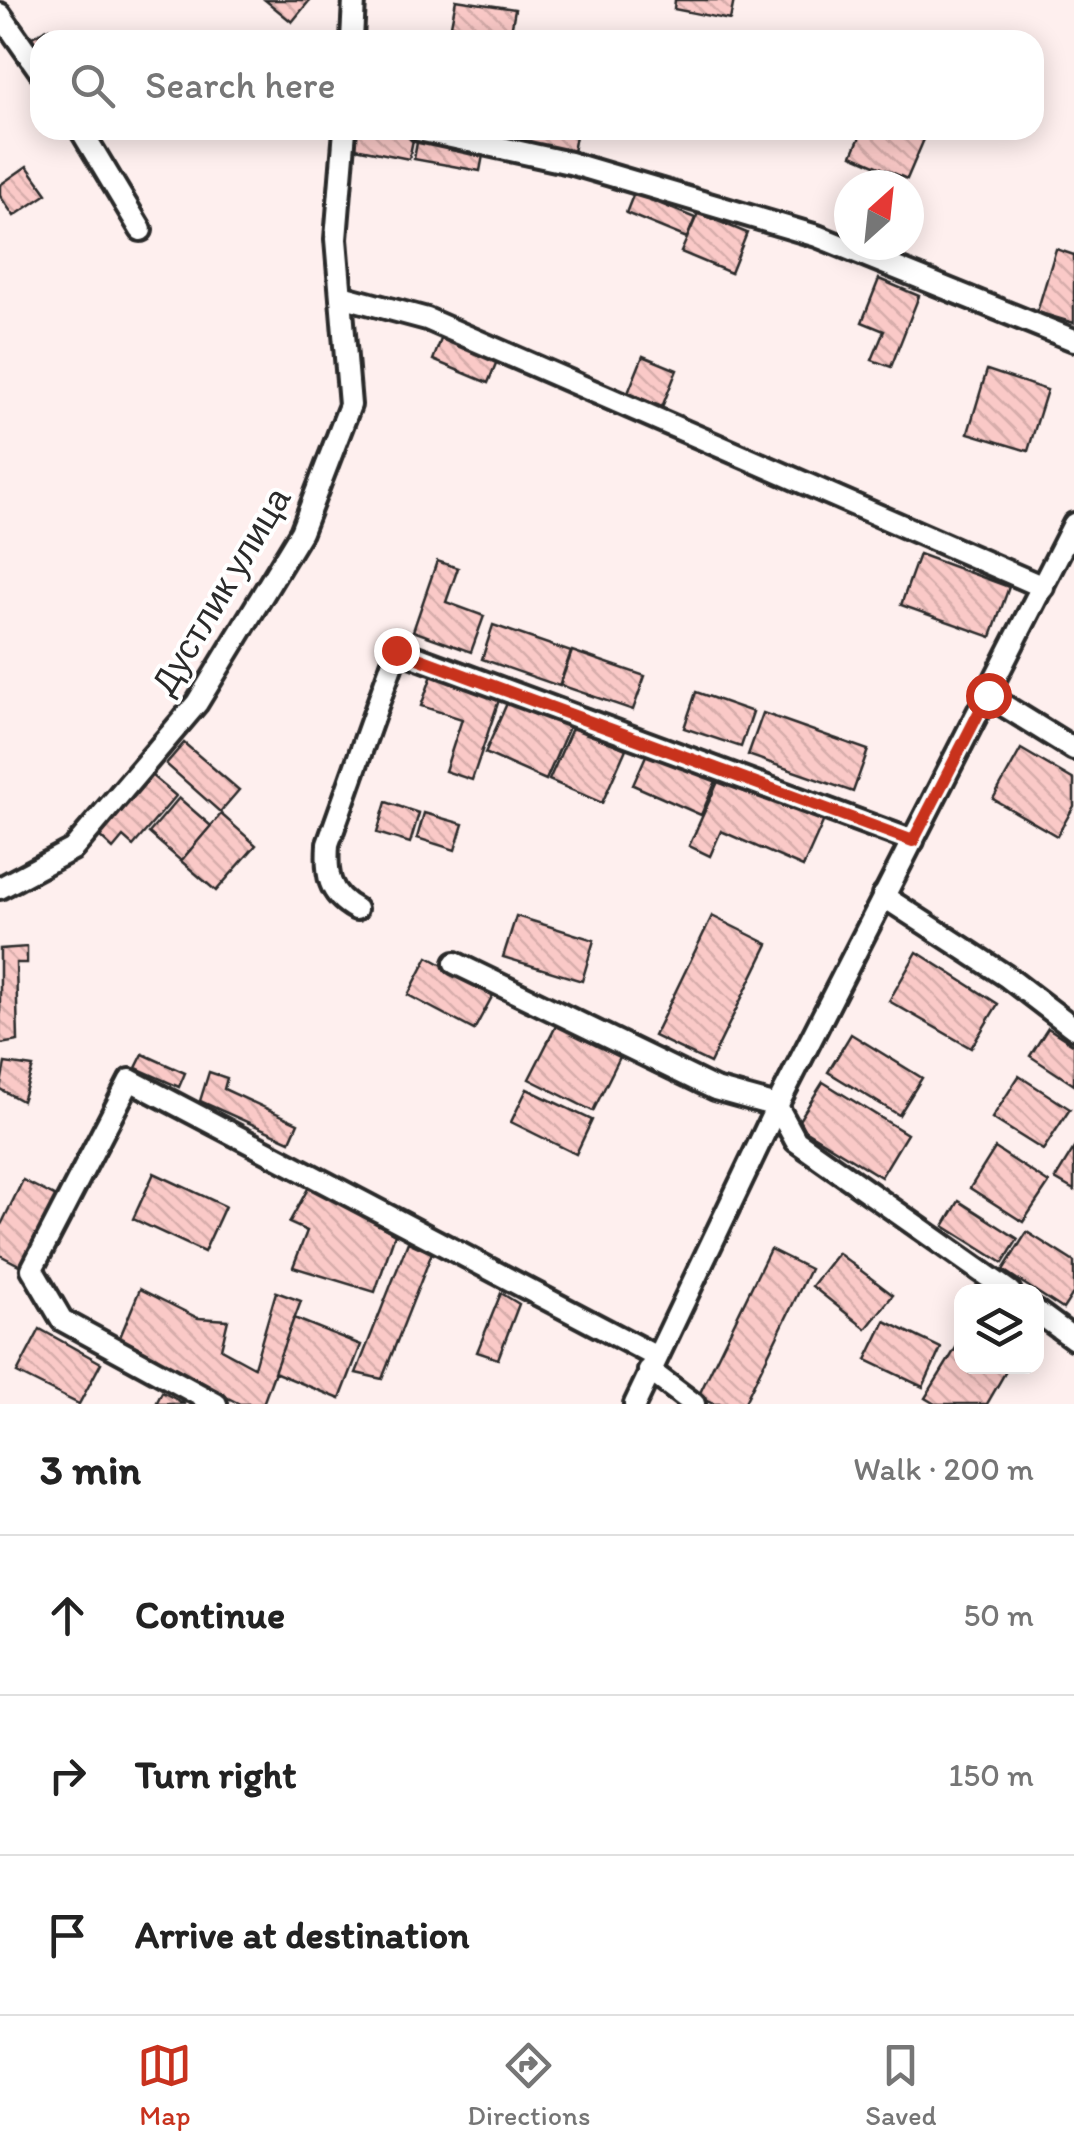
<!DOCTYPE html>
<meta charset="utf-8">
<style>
:root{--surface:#fff;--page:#f6f6f6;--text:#222;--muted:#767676;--line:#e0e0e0;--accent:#c8321e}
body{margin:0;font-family:Itim,sans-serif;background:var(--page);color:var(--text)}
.controls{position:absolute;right:30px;bottom:30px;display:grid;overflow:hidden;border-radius:20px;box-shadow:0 5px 25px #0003}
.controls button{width:90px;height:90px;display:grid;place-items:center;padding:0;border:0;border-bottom:2px solid var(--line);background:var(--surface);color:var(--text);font:50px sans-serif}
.compass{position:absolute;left:834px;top:170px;width:90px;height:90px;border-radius:50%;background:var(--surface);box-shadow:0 5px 25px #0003;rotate:27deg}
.stop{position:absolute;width:30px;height:30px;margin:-22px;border:8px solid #c8321e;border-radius:50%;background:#fff}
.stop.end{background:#c8321e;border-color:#fff;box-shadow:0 2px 10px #0008}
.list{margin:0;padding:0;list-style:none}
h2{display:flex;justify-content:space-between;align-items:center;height:130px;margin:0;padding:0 40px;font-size:42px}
h2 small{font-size:32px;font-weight:400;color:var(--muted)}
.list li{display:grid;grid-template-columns:65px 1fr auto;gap:30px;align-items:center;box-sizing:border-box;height:160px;padding:0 40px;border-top:2px solid var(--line)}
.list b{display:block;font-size:38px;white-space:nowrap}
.list em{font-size:32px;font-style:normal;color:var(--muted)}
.icon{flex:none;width:55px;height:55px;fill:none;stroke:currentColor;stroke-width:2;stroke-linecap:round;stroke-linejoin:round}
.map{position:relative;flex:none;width:1074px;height:1404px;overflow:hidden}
.search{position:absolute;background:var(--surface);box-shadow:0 5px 25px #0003;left:30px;right:30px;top:30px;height:110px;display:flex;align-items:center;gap:25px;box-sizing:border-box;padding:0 35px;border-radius:30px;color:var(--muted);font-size:38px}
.sheet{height:610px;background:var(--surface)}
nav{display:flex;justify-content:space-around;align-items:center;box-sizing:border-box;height:140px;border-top:2px solid var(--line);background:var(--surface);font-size:28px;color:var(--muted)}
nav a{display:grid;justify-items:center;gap:5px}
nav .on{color:var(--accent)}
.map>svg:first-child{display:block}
.building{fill:url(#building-back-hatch);stroke:#2b2b2b;stroke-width:2.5}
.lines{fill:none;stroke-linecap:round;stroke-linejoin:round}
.minor-casing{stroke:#2b2b2b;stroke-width:28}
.minor{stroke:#fff;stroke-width:20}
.route{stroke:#c8321e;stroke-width:12}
.labels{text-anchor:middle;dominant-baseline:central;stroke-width:8;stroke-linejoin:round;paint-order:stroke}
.street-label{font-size:35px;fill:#2b2b2b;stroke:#fff}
</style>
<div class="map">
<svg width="1074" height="1404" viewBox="0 0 1074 1404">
<defs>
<pattern id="building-back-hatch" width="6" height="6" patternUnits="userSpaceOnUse" patternTransform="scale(2.5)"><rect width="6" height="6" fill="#fac9c7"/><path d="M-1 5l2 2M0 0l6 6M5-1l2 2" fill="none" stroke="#d6adab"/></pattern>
</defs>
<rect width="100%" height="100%" fill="#feefee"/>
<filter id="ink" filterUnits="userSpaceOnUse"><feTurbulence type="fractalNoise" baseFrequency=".01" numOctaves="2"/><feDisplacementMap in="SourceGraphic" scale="20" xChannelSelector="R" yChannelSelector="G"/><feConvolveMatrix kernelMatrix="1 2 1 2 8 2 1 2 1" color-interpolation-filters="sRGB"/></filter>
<g filter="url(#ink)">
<!-- building -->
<g class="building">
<polygon points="265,0 310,0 292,22"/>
<polygon points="456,0 515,9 510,37 451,25"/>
<polygon points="675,0 734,0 730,20 674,9"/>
<polygon points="49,28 55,40 40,40 40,52 32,37"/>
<polygon points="343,130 414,135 409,159 341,145"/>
<polygon points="526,130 577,130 573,152 524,143"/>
<polygon points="863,130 928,130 907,179 852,155"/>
<polygon points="418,137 484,150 480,171 414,159"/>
<polygon points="27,166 47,194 14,216 0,196 0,185"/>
<polygon points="634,193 695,218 687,238 626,213"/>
<polygon points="698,213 747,233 731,273 681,252"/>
<polygon points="1056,249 1074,255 1074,323 1037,312"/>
<polygon points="879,279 919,296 891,367 872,360 884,331 862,322"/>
<polygon points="443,334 499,356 488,383 433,360"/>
<polygon points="643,356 677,370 662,407 628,393"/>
<polygon points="987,370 1047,390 1028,451 968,433"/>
<polygon points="919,554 1009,587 991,637 901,605"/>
<polygon points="437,561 458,568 446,602 484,616 471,652 413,631"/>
<polygon points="493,625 571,652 559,686 482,659"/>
<polygon points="572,651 645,676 633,710 560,685"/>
<polygon points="432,675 500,697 472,780 445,771 462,719 421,706"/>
<polygon points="696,692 753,712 741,747 684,728"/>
<polygon points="508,701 569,727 546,780 485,753"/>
<polygon points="763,713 868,750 853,792 748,755"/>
<polygon points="573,726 626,749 602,803 549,780"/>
<polygon points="184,743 239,790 220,812 166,764"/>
<polygon points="1021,749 1074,780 1074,806 1057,836 993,799"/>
<polygon points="648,751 716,781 701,815 633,785"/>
<polygon points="151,775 176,796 133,846 123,837 113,849 99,836"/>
<polygon points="721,775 824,820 803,867 721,831 710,856 689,846"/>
<polygon points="179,798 211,826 181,861 149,833"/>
<polygon points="386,802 419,813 410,843 377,833"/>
<polygon points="424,813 463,824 455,850 417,838"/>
<polygon points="221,814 256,845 216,891 181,861"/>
<polygon points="516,916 594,940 582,981 503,957"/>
<polygon points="712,916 768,944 710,1063 654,1036"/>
<polygon points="27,947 27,963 16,963 18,1041 0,1044 0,949"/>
<polygon points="917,952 998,1004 971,1048 889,1001"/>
<polygon points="428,957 494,993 474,1030 408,995"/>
<polygon points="557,1024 621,1055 593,1111 529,1079"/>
<polygon points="1048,1028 1074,1045 1074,1085 1030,1056"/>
<polygon points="851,1034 922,1078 899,1115 828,1072"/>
<polygon points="143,1054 185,1073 179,1087 136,1068"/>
<polygon points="5,1063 33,1067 22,1101 0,1089"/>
<polygon points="209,1072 227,1078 224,1089 298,1123 290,1141 200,1101"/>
<polygon points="1019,1076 1070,1109 1043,1150 992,1118"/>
<polygon points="823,1082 907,1134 881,1177 796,1125"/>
<polygon points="527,1089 592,1120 576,1154 511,1122"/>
<polygon points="995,1148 1049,1183 1023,1222 970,1188"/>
<polygon points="1074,1148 1074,1190 1055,1179"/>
<polygon points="154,1173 225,1206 204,1252 133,1219"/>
<polygon points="23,1180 56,1197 21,1266 0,1255 0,1227"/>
<polygon points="310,1185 395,1234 375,1292 293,1267 307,1231 289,1223"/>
<polygon points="959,1201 1018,1239 1003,1263 944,1226"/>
<polygon points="1027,1232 1074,1262 1074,1292 1063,1309 1003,1270"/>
<polygon points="408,1242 432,1253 382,1379 356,1373"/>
<polygon points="770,1249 810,1269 744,1404 713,1404 698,1397"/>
<polygon points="838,1253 893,1295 866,1329 812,1286"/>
<polygon points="140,1289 198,1318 228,1320 221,1349 254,1367 276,1292 301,1301 263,1404 240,1404 118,1342"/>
<polygon points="501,1293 519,1304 498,1359 477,1352"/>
<polygon points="294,1318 361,1345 340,1399 274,1372"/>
<polygon points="885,1321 941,1348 923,1387 866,1360"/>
<polygon points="40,1329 101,1363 79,1404 17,1373"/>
<polygon points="962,1338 962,1366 1009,1366 987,1404 935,1404 925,1398"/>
<polygon points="162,1392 185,1404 156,1404"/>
</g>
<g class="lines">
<!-- minor casing -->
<g class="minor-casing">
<g id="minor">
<polyline points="0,14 40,71"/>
<polyline points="352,40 354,0"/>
<polyline points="81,130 141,230"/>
<polyline points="419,130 570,163 817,236 1074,340"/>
<polyline points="341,296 427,319 1043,587"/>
<polyline points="987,695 1074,749"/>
<polyline points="0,888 73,849 197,703 301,532 350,405 336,239 345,130"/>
<polyline points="883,896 1006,976 1074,1028"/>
<path d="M356,909C328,894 326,874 328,844L397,650L913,841"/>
<polyline points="455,963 715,1089 777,1106 796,1141 1010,1292"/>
<polyline points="1036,1311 1074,1339"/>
<polyline points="649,1370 694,1404"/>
<polyline points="216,1404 62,1320 32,1269 130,1080 655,1356"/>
<polyline points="635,1404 777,1106 1074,524"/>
</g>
</g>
<!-- minor -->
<use href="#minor" class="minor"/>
</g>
</g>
<g class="lines" filter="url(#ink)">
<!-- route -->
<polyline class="route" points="396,650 913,841 988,695"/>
</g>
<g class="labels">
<!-- street labels -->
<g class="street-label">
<text transform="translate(221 591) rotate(-59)">Дустлик улица</text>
</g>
</g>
</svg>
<div class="controls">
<button><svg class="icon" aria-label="layers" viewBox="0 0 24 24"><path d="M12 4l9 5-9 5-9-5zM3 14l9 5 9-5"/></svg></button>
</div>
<svg class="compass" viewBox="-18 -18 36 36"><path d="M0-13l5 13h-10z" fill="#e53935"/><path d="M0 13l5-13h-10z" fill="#767676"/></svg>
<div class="stop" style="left:988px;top:695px"></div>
<div class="stop end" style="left:396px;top:650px"></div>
<div class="search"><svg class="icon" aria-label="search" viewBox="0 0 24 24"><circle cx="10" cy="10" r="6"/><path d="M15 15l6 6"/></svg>Search here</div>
</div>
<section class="sheet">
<h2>3 min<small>Walk · 200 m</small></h2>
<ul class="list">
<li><svg class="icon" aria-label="ahead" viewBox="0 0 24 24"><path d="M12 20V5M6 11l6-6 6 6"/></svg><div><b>Continue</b></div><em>50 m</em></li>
<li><svg class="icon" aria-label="right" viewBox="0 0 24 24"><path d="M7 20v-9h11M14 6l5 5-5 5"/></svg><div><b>Turn right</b></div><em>150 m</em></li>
<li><svg class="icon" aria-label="arrive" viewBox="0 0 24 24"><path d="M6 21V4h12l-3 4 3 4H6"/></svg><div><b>Arrive at destination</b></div></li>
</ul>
</section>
<nav>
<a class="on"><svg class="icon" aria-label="map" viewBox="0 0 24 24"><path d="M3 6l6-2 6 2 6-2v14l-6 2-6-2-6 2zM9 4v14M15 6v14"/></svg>Map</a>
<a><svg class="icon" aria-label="directions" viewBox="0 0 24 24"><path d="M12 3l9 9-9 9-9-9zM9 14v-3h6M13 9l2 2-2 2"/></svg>Directions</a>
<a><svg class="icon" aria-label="saved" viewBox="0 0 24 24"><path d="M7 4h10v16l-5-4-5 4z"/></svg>Saved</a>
</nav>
